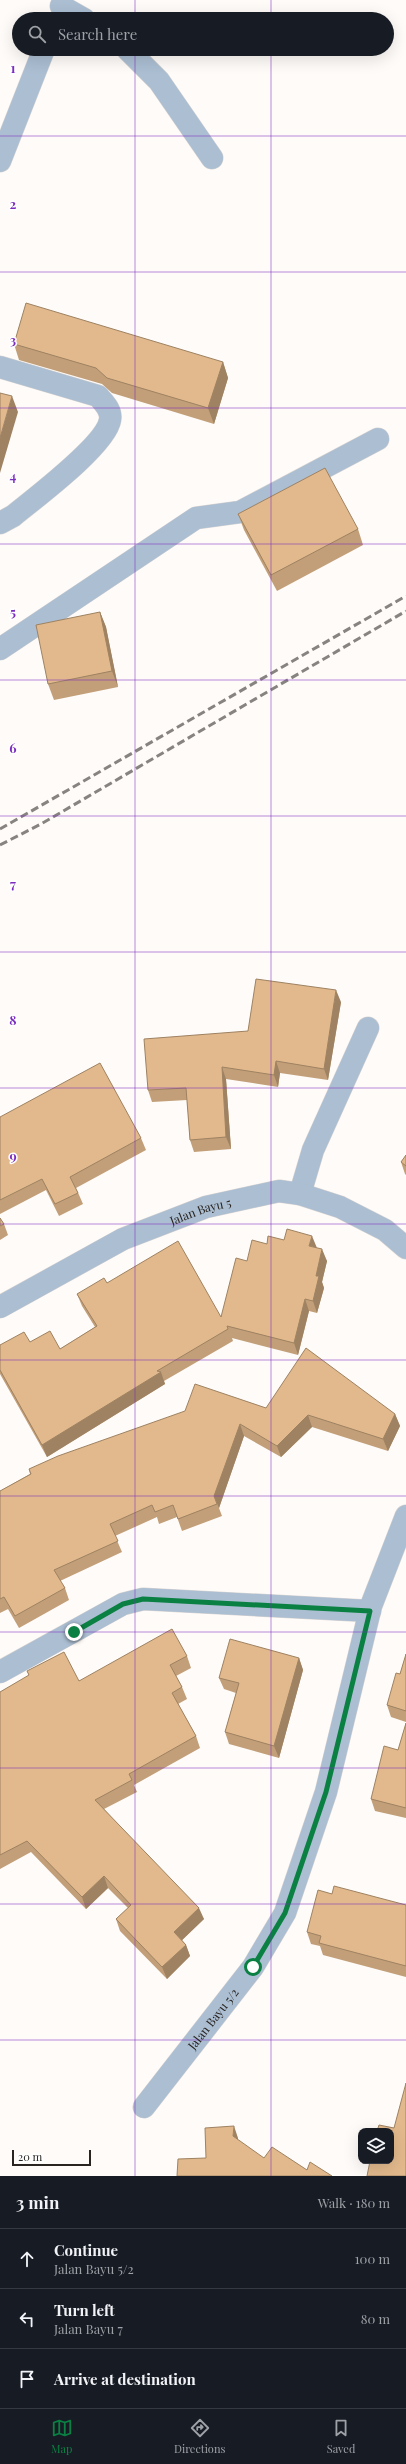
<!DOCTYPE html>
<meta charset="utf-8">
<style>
:root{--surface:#171b24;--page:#242831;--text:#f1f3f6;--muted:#9ea1a6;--line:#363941;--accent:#0b8043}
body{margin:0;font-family:"Playfair Display",serif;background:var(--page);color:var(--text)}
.controls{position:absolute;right:12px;bottom:12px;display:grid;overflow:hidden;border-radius:8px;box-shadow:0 4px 16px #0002}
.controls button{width:36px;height:36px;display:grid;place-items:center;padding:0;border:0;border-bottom:1px solid var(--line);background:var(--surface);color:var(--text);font:20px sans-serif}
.scale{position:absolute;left:12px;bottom:10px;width:79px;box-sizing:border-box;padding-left:4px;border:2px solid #292420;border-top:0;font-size:11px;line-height:14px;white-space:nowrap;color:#292420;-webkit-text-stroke:3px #fff;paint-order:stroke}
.stop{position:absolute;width:12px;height:12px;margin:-9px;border:3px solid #0b8043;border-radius:50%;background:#fff}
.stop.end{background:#0b8043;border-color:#fff;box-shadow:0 1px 4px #0008}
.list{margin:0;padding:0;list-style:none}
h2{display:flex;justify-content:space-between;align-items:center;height:52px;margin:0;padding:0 16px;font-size:17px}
h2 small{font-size:13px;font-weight:400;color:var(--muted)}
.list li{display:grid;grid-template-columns:26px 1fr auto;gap:12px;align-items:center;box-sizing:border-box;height:60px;padding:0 16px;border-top:1px solid var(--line)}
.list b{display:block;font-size:15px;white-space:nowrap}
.list p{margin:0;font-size:13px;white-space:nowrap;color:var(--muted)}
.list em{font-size:13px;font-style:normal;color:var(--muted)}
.icon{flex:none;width:22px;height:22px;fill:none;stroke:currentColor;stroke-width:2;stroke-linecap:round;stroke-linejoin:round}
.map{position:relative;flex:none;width:406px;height:2176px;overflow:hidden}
.search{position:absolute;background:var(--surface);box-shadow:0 4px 16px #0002;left:12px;right:12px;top:12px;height:44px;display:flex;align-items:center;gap:10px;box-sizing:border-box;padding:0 14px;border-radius:22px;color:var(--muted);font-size:15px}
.sheet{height:232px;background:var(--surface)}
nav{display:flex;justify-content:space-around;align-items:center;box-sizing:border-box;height:56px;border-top:1px solid var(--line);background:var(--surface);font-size:11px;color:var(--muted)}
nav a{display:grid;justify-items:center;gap:2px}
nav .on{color:var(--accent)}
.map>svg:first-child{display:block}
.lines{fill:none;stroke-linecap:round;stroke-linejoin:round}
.minor-casing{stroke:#d8d4d2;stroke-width:23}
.minor{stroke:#abbed2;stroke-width:22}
.rail{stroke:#878380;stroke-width:3;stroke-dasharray:8 4;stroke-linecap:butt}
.wall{fill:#c29f78}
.shaded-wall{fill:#9e8262}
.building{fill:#e2b98c;stroke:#9e8262}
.route{stroke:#0b8043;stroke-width:5}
.grid{fill:none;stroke:#7b2cbf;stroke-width:1;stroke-opacity:0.55}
.labels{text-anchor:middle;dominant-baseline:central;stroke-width:3;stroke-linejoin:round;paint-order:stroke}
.street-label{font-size:12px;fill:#292420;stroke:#fff}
.grid-label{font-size:13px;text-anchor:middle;font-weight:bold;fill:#7b2cbf;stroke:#fff;stroke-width:3;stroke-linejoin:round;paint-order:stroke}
</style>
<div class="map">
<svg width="406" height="2176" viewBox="0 0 406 2176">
<rect width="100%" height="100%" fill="#fefbf9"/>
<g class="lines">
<!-- minor casing -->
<g class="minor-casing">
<g id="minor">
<polyline points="61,6 84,19"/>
<polyline points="127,49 159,81 212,158"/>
<polyline points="0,161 44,49"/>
<path d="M0,367L98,396C104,403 112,410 110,420C106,445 35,498 13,516L0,523"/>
<polyline points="0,649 196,518 240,512 378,439"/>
<polyline points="300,1194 313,1150 368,1028"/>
<path id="s1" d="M0,1307L123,1239L206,1207L279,1191L300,1194L340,1207L385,1230L406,1248"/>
<polyline points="0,1672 123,1604 143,1599 370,1611"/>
<path id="s2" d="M144,2107L253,1967L285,1913L326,1792L371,1606L406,1516"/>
</g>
</g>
<!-- minor -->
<use href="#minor" class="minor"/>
<!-- rail -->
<g class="rail">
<polyline points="0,829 406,596"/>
<polyline points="0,845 41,824 406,611"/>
</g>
</g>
<!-- wall -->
<g class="wall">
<polygon points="14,344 223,362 228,378 214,424 112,393 102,384 19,360"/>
<polygon points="238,514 358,529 363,545 277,591 244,530"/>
<polygon points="100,612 106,627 118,687 54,700 48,684"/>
<polygon points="341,1002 328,1080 280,1073 278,1087 226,1079 231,1149 194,1152 190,1140 187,1100 152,1102 148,1090 248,1031"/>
<polygon points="0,1117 141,1138 146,1150 76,1188 83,1204 59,1216 46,1190 0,1214"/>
<polygon points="406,1155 406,1175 405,1174 401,1162"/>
<polygon points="0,1218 4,1224 8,1235 0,1240"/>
<polygon points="267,1244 317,1248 327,1261 322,1282 324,1288 317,1313 309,1311 298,1355 232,1338 233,1341 164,1381 165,1384 47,1457 0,1374 0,1345 30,1342 60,1349 95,1327 82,1306 77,1294 107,1283 221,1317 247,1261"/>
<polygon points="266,1408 395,1414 400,1426 388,1451 312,1427 281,1457 244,1436 219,1508 222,1516 182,1531 177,1517 159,1524 157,1517 115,1536 122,1552 60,1581 65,1588 69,1600 19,1628 8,1609 0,1613 0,1491 30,1474 29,1469"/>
<polygon points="406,1654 406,1722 391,1717 387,1705 400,1674"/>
<polygon points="187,1656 191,1668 176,1676 182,1687 187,1699 178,1704 196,1736 200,1748 134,1785 137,1792 104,1809 204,1919 182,1940 186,1945 190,1956 167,1979 120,1931 116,1919 128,1908 108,1888 86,1909 31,1852 0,1869 0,1692 29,1676 27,1671 79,1681"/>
<polygon points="299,1658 303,1670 279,1758 229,1744 225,1732 236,1693 224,1689 219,1678"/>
<polygon points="406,1723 406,1818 375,1811 371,1799 398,1750"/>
<polygon points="332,1894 406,1905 406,1977 323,1955 320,1946 311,1944 307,1932"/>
</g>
<!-- shaded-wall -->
<g class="shaded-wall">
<polygon points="223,362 228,378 214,424 208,408"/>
<polygon points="12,396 18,412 0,473 0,438"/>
<polygon points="100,612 106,627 118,687 112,671"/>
<polygon points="336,990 341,1002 328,1080 324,1069"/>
<polygon points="276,1061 280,1073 278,1087 274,1075"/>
<polygon points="222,1067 226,1079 231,1149 226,1137"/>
<polygon points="312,1236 317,1248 309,1246"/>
<polygon points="322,1249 327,1261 322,1282 324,1288 317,1313 313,1301 316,1276"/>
<polygon points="305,1299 309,1311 298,1355 294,1343"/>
<polygon points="161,1372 165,1384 47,1457 42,1445"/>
<polygon points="395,1414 400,1426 388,1451 383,1439"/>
<polygon points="308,1415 312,1427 281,1457 277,1446"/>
<polygon points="240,1424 244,1436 219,1508 214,1496"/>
<polygon points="299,1658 303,1670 279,1758 274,1746"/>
<polygon points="104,1876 108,1888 86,1909 82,1897"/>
<polygon points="199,1908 204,1919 178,1944 174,1932"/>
<polygon points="186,1945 190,1956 167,1979 162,1967"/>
<polygon points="234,2126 238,2138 238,2148 233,2136"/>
</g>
<!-- building -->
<g class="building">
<polygon points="26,303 223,362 208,408 107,378 96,368 14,344"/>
<polygon points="0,393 12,396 0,438"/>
<polygon points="325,468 358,529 271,575 238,514"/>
<polygon points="100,612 112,671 48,684 36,625"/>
<polygon points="256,979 336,990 324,1069 276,1061 274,1075 222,1067 226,1137 190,1140 186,1088 148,1090 144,1039 248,1031"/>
<polygon points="100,1063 141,1138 70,1177 78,1193 55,1204 42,1179 0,1200 0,1117"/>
<polygon points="406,1155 406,1166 401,1162"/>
<polygon points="0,1218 4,1224 0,1226"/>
<polygon points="287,1229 312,1236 309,1246 322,1249 316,1276 319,1276 313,1301 305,1299 294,1343 227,1326 228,1329 157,1371 161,1372 42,1445 0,1370 0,1345 24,1332 30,1342 50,1331 60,1349 97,1326 77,1294 104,1278 107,1283 178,1241 221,1317 236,1258 247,1261 252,1240 267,1244 268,1236 284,1240"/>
<polygon points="306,1348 395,1414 383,1439 308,1415 277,1446 240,1424 214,1496 217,1504 178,1519 173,1505 155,1512 152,1505 110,1524 118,1541 54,1570 65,1588 15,1616 4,1597 0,1599 0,1491 31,1474 29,1469 58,1456 185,1411 195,1384 266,1408"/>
<polygon points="172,1629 187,1656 170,1665 182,1687 172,1693 196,1736 129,1774 132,1780 95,1800 199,1908 174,1932 186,1945 162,1967 116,1919 131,1905 104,1876 82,1897 27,1841 0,1855 0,1692 29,1675 27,1671 64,1652 79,1681"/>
<polygon points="230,1639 299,1658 274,1746 225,1732 239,1683 219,1678"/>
<polygon points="406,1654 406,1711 387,1705 396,1673 400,1674"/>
<polygon points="406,1723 406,1808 371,1799 384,1746 398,1750"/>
<polygon points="334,1886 406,1905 406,1966 319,1943 321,1936 307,1932 318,1890 332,1894"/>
<polygon points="406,2083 406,2176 367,2176 370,2161 391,2161 391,2131 377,2131 379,2125 394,2128"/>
<polygon points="234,2126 233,2136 264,2158 272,2147 307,2170 310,2162 332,2176 177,2176 178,2159 206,2158 205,2128"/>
</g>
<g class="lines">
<!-- route -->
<polyline class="route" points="74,1632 123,1604 143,1599 370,1611 326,1792 285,1913 253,1967"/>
</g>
<!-- grid -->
<path class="grid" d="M135,0V19M271,0V19M135,49V2176M271,49V2176M0,136H406M0,272H406M0,408H406M0,544H406M0,680H406M0,816H406M0,952H406M0,1088H406M0,1224H406M0,1360H406M0,1496H406M0,1632H406M0,1768H406M0,1904H406M0,2040H406"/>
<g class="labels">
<!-- street labels -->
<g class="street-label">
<text stroke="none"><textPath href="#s1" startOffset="223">Jalan Bayu 5</textPath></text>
<text stroke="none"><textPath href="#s2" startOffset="112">Jalan Bayu 5/2</textPath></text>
</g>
</g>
<g class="grid-label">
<text x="13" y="73">1</text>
<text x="13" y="209">2</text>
<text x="13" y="345">3</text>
<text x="13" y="481">4</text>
<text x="13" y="617">5</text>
<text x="13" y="753">6</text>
<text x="13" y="889">7</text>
<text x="13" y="1025">8</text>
<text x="13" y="1161">9</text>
</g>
</svg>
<div class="controls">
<button><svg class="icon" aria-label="layers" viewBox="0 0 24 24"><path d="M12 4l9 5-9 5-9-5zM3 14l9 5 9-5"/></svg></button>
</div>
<div class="scale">20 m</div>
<div class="stop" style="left:253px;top:1967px"></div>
<div class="stop end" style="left:74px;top:1632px"></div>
<div class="search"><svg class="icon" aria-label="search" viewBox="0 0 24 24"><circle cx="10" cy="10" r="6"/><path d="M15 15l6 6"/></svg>Search here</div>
</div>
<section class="sheet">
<h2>3 min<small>Walk · 180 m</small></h2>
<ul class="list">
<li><svg class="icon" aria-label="ahead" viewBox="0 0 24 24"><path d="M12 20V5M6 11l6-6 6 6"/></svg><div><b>Continue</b><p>Jalan Bayu 5/2</p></div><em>100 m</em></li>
<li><svg class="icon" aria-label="left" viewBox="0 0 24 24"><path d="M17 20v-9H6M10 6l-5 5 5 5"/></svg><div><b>Turn left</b><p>Jalan Bayu 7</p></div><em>80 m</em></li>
<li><svg class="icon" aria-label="arrive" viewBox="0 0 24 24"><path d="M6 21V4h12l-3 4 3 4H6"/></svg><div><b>Arrive at destination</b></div></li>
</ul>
</section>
<nav>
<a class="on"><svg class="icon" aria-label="map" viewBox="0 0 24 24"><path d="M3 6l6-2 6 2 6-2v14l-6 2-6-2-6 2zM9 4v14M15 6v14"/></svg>Map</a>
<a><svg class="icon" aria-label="directions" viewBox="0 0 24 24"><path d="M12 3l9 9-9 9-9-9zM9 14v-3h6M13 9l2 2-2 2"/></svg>Directions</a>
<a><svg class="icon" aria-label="saved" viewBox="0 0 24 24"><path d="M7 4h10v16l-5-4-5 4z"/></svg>Saved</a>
</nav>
